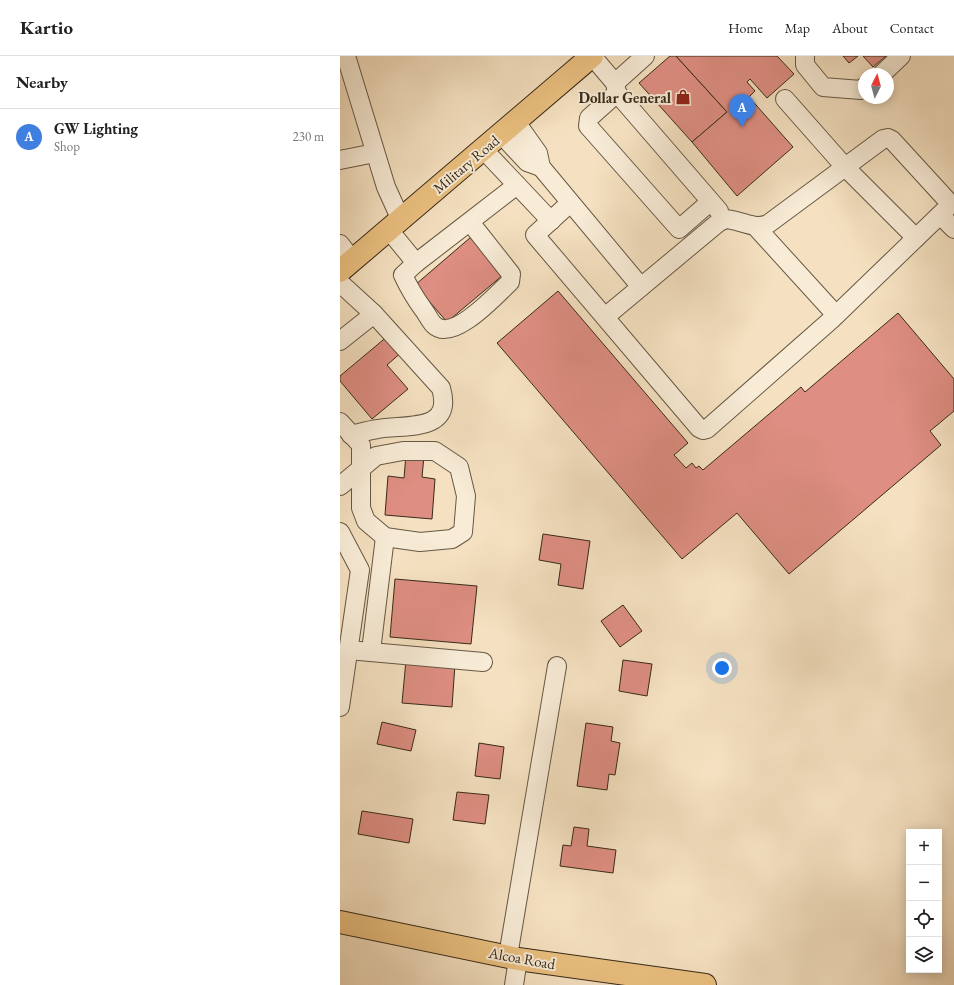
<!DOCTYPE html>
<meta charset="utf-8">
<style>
:root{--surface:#fff;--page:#f2f2f2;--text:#222;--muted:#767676;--line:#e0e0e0;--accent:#8f2418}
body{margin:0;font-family:"EB Garamond",serif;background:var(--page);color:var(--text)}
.controls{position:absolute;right:12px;bottom:12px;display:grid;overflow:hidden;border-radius:0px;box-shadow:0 2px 10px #0003}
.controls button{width:36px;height:36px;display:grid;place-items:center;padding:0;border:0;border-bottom:1px solid var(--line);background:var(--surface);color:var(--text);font:20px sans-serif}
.compass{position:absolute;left:518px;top:12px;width:36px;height:36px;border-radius:50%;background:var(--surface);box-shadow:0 2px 10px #0003;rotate:6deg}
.you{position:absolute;left:382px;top:612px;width:14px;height:14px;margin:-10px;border:3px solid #fff;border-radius:50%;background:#1a73e8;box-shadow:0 0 0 6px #1a73e833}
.badge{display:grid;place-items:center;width:26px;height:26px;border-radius:50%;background:var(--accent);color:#fff;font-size:13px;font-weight:700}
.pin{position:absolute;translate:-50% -33px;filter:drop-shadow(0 1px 2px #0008)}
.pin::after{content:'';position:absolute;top:21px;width:14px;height:12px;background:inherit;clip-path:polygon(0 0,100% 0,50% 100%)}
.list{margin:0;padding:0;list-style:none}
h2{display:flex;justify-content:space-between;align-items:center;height:52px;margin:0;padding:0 16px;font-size:17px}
h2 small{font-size:13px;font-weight:400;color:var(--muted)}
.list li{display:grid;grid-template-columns:26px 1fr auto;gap:12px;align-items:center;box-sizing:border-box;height:56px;padding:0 16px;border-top:1px solid var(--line)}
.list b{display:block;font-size:15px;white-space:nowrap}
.list p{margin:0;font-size:13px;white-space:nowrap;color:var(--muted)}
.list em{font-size:13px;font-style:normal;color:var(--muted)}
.icon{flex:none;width:22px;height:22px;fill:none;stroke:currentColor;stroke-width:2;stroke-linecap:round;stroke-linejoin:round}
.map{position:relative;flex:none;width:614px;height:929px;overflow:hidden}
header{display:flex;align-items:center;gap:24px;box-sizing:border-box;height:56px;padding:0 20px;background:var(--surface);border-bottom:1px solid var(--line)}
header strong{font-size:19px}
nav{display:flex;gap:22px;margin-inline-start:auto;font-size:14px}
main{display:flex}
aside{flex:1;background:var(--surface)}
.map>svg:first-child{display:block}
.building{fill:#de8e82;stroke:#372a1a}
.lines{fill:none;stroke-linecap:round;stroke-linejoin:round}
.minor-casing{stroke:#665844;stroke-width:20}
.major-casing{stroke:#372a1a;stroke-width:24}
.minor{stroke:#f8ecd7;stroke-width:18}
.major{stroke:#eac080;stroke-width:22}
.labels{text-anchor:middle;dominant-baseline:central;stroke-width:4;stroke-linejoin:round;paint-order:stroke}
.poi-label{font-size:15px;font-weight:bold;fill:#372a1a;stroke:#f8ecd7;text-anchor:end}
.street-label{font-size:15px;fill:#372a1a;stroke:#f8ecd7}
</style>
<header>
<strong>Kartio</strong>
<nav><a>Home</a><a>Map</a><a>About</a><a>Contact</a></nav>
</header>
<main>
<aside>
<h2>Nearby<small></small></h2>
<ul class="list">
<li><span class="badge" style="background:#3f7fe0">A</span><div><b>GW Lighting</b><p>Shop</p></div><em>230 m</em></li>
</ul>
</aside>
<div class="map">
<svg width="614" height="929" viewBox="0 0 614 929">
<rect width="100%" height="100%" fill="#f5e1c1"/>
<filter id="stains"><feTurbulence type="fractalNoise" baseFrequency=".005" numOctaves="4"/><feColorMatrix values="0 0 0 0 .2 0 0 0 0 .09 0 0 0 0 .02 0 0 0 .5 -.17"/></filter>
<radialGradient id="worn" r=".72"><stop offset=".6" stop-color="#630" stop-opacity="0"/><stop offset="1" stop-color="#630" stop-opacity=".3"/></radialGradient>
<!-- building -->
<g class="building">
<polygon points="330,0 336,0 387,56 352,86 299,27"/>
<polygon points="336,0 437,0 454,18 427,42 410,23 407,26 415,35 409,41 453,91 397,140 352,86 387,56"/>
<polygon points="503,0 518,0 509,7"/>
<polygon points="523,0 546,0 533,11"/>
<polygon points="131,181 163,219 107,266 75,229"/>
<polygon points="218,235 348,387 334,399 346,412 352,407 356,412 359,410 363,414 461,331 465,336 558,257 614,323 614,355 590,375 601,389 449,518 397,457 342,503 157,287"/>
<polygon points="49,279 63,295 47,309 68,333 32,363 0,325 0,320"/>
<polygon points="66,398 84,400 82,421 95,423 92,463 45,459 48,420 64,422"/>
<polygon points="203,478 250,485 243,533 218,529 221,508 199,504"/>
<polygon points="55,523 137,530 131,588 50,581"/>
<polygon points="283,549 302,575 280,591 261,565"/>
<polygon points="66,604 115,608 112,651 62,647"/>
<polygon points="283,604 312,608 307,640 279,635"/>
<polygon points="42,666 76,674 71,695 37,688"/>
<polygon points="246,667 273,671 271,685 280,687 275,719 269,718 267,734 237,730"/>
<polygon points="139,687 164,691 160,723 135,720"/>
<polygon points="117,736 149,739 145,768 113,764"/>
<polygon points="22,755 73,763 69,787 18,778"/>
<polygon points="234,771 249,773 247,790 276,794 273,817 220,810 223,789 231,790"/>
</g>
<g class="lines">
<!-- minor casing -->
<g class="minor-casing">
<g id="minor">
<polyline points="6,0 46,131 61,164"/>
<polyline points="252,0 275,27 277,37 249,62 248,70 339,173 370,146"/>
<polyline points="465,0 465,9 483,31 521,34 524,31"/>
<polyline points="542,18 561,0"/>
<polyline points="275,27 305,0"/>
<polyline points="277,37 379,155"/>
<polyline points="445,43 505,111 576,182"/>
<polyline points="176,66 198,97 201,111 301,231"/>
<polyline points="161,78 187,106 201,111"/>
<polyline points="143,93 211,165"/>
<polyline points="0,104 35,97"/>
<path d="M230,147L195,179L359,372L363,374L367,373L491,264L606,153L608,148L606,143L552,84L548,82L543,83L428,168C414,174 400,164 386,163L379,166L265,261"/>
<polyline points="600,159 614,173"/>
<path d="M130,166L171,218L170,226C156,239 113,287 94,269C90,265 87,258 83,253C75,242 69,232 63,219L76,207L177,129"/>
<polyline points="415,170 496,259"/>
<polyline points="49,174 76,207"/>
<polyline points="0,188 13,205"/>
<path d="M0,227L34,258L101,332C114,377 66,368 38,373C29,374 20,377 11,379"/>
<polyline points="0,285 34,258"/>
<polyline points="0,366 21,389 21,452 26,465 45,481 80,486 112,483 123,476 126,440 119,411 95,395 63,395 36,400 0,430"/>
<polyline points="0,476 20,514 0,651"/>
<polyline points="8,594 143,606"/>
<polyline points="31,595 45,481"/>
<polyline points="168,900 217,610"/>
<polyline points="174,929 178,903"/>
</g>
</g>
<!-- major casing -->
<g class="major-casing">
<g id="major">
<polyline points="0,215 252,0"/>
<polyline points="0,866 178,903 365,929"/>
</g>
</g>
<!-- minor -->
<use href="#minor" class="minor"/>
<!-- major -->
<use href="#major" class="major"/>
</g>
<!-- icons -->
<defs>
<g id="shop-bare" transform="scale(1.2)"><path d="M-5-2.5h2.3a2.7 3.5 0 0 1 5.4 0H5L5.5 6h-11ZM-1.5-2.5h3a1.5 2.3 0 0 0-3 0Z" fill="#8f2418" stroke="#f8ecd7" stroke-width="2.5" paint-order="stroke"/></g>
</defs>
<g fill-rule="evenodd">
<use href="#shop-bare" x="343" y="41"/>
</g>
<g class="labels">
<!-- poi labels -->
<g class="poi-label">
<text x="331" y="41">Dollar General</text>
</g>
<!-- street labels -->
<g class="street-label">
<text transform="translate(126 108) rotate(-40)">Military Road</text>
<text transform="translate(182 902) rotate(10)">Alcoa Road</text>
</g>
</g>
<rect width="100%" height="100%" filter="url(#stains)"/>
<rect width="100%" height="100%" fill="url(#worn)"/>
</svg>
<div class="controls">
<button>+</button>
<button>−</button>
<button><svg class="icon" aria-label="locate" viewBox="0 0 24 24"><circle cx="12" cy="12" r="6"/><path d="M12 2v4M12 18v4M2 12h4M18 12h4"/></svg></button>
<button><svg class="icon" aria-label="layers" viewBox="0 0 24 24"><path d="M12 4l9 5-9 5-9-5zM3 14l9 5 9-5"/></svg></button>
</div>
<svg class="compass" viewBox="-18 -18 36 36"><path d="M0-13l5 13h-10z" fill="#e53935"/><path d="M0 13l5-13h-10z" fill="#767676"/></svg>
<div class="you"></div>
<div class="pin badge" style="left:402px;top:71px;background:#3f7fe0">A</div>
</div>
</main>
